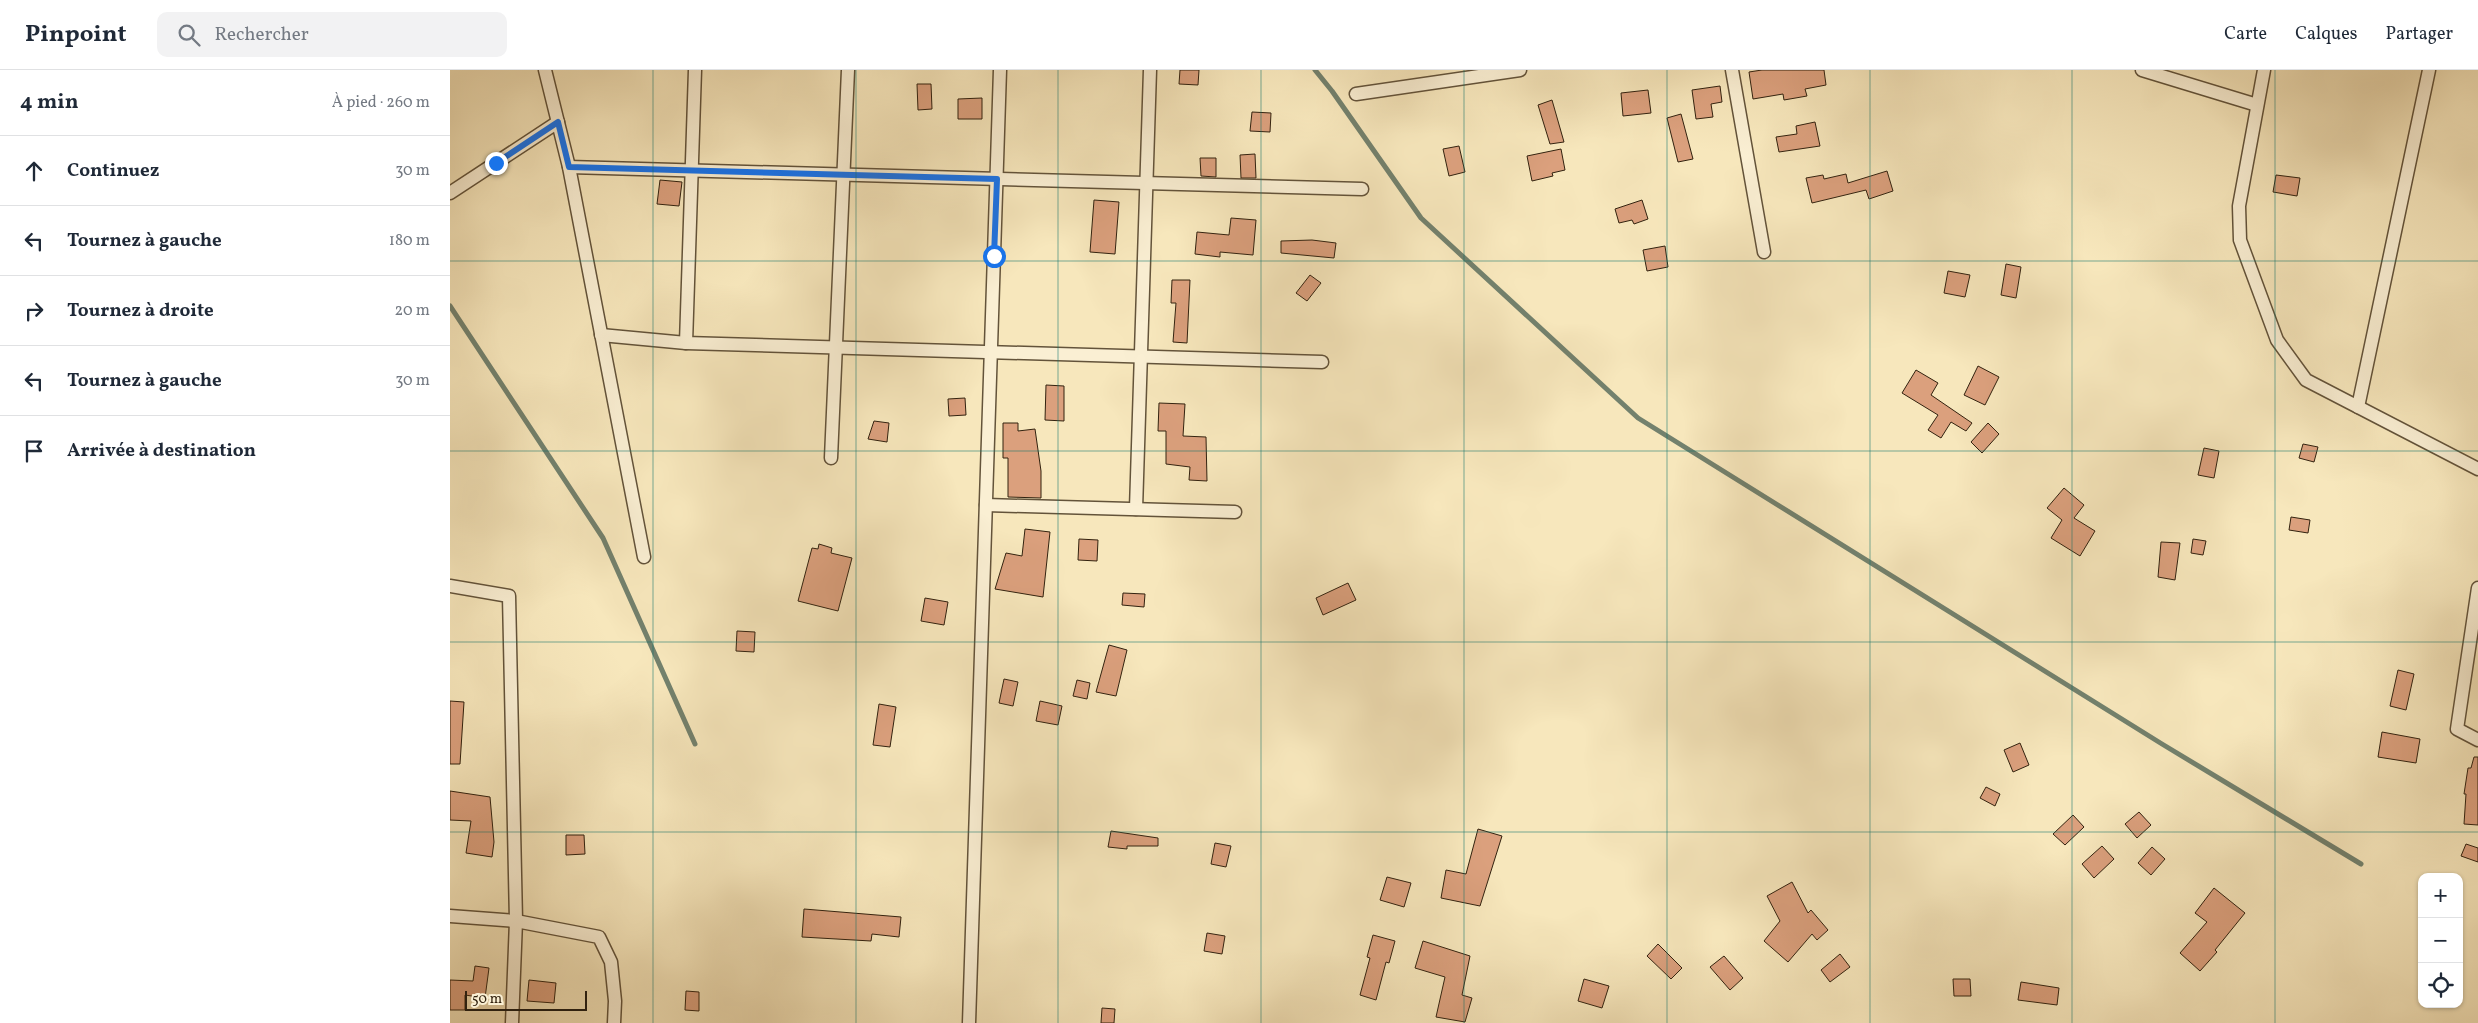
<!DOCTYPE html>
<html lang="fr">
<meta charset="utf-8">
<style>
:root{--surface:#fff;--page:#f2f2f3;--text:#1f2937;--muted:#747a83;--line:#e0e1e3}
body{margin:0;font-family:Vollkorn,serif;background:var(--page);color:var(--text)}
.controls{position:absolute;right:15px;bottom:15px;display:grid;overflow:hidden;border-radius:10px;box-shadow:0 1px 4px #0004}
.controls button{width:45px;height:45px;display:grid;place-items:center;padding:0;border:0;border-bottom:1px solid var(--line);background:var(--surface);color:var(--text);font:25px sans-serif}
.scale{position:absolute;left:15px;bottom:12px;width:122px;box-sizing:border-box;padding-left:5px;border:2px solid #32220f;border-top:0;font-size:14px;line-height:18px;white-space:nowrap;color:#32220f;-webkit-text-stroke:4px #faefd3;paint-order:stroke}
.stop{position:absolute;width:15px;height:15px;margin:-11px;border:4px solid #1a73e8;border-radius:50%;background:#fff}
.stop.end{background:#1a73e8;border-color:#fff;box-shadow:0 1px 5px #0008}
.list{margin:0;padding:0;list-style:none}
h2{display:flex;justify-content:space-between;align-items:center;height:65px;margin:0;padding:0 20px;font-size:21px}
h2 small{font-size:16px;font-weight:400;color:var(--muted)}
.list li{display:grid;grid-template-columns:32px 1fr auto;gap:15px;align-items:center;box-sizing:border-box;height:70px;padding:0 20px;border-top:1px solid var(--line)}
.list b{display:block;font-size:19px;white-space:nowrap}
.list em{font-size:16px;font-style:normal;color:var(--muted)}
.icon{flex:none;width:28px;height:28px;fill:none;stroke:currentColor;stroke-width:2;stroke-linecap:round;stroke-linejoin:round}
.map{position:relative;flex:none;width:2028px;height:953px;overflow:hidden}
header{display:flex;align-items:center;gap:30px;box-sizing:border-box;height:70px;padding:0 25px;background:var(--surface);border-bottom:1px solid var(--line)}
header strong{font-size:24px}
nav{display:flex;gap:28px;margin-inline-start:auto;font-size:18px}
.search{width:350px;height:45px;background:var(--page);display:flex;align-items:center;gap:12px;box-sizing:border-box;padding:0 18px;border-radius:10px;color:var(--muted);font-size:19px}
main{display:flex}
aside{flex:1;background:var(--surface)}
.map>svg:first-child{display:block}
.lines{fill:none;stroke-linecap:round;stroke-linejoin:round}
.stream{stroke:#73816d;stroke-width:5}
.building{fill:#dba07d;stroke:#32220f}
.minor-casing{stroke:#63533a;stroke-width:15}
.minor{stroke:#faefd3;stroke-width:12}
.route{stroke:#1a73e8;stroke-width:6}
.grid{fill:none;stroke:#0f766e;stroke-width:1;stroke-opacity:0.55}
</style>
<header>
<strong>Pinpoint</strong>
<div class="search"><svg class="icon" aria-label="search" viewBox="0 0 24 24"><circle cx="10" cy="10" r="6"/><path d="M15 15l6 6"/></svg>Rechercher</div>
<nav><a>Carte</a><a>Calques</a><a>Partager</a></nav>
</header>
<main>
<aside>
<h2>4 min<small>À pied · 260 m</small></h2>
<ul class="list">
<li><svg class="icon" aria-label="ahead" viewBox="0 0 24 24"><path d="M12 20V5M6 11l6-6 6 6"/></svg><div><b>Continuez</b></div><em>30 m</em></li>
<li><svg class="icon" aria-label="left" viewBox="0 0 24 24"><path d="M17 20v-9H6M10 6l-5 5 5 5"/></svg><div><b>Tournez à gauche</b></div><em>180 m</em></li>
<li><svg class="icon" aria-label="right" viewBox="0 0 24 24"><path d="M7 20v-9h11M14 6l5 5-5 5"/></svg><div><b>Tournez à droite</b></div><em>20 m</em></li>
<li><svg class="icon" aria-label="left" viewBox="0 0 24 24"><path d="M17 20v-9H6M10 6l-5 5 5 5"/></svg><div><b>Tournez à gauche</b></div><em>30 m</em></li>
<li><svg class="icon" aria-label="arrive" viewBox="0 0 24 24"><path d="M6 21V4h12l-3 4 3 4H6"/></svg><div><b>Arrivée à destination</b></div></li>
</ul>
</aside>
<div class="map">
<svg width="2028" height="953" viewBox="0 0 2028 953">
<rect width="100%" height="100%" fill="#f7e7bc"/>
<filter id="stains"><feTurbulence type="fractalNoise" baseFrequency=".004" numOctaves="4"/><feColorMatrix values="0 0 0 0 .2 0 0 0 0 .09 0 0 0 0 .02 0 0 0 .5 -.17"/></filter>
<radialGradient id="worn" r=".72"><stop offset=".6" stop-color="#630" stop-opacity="0"/><stop offset="1" stop-color="#630" stop-opacity=".3"/></radialGradient>
<g class="lines">
<!-- stream -->
<g class="stream">
<polyline points="865,0 882,21 971,148 1188,348 1712,674 1911,794"/>
<polyline points="0,236 153,468 245,674"/>
</g>
</g>
<!-- building -->
<g class="building">
<polygon points="730,0 749,0 748,15 729,14"/>
<polygon points="1312,0 1374,0 1376,15 1355,19 1357,26 1334,30 1333,24 1303,29 1299,2"/>
<polygon points="467,14 481,14 482,39 468,40"/>
<polygon points="1270,16 1272,32 1261,34 1263,47 1246,49 1242,20"/>
<polygon points="1198,20 1201,43 1173,46 1171,23"/>
<polygon points="532,28 532,49 508,49 508,29"/>
<polygon points="1102,30 1114,72 1100,74 1088,35"/>
<polygon points="802,42 821,43 820,62 800,61"/>
<polygon points="1231,44 1243,89 1228,92 1217,48"/>
<polygon points="1365,52 1370,76 1329,82 1326,67 1347,64 1346,56"/>
<polygon points="1009,76 1015,102 999,106 993,79"/>
<polygon points="1111,79 1115,100 1102,103 1103,106 1082,111 1077,86"/>
<polygon points="805,84 806,108 791,108 790,85"/>
<polygon points="750,88 766,88 766,107 751,106"/>
<polygon points="1437,101 1443,121 1419,129 1416,120 1362,133 1356,108 1373,105 1374,109 1396,104 1398,113"/>
<polygon points="1826,105 1850,108 1847,126 1823,122"/>
<polygon points="210,110 232,112 229,136 207,134"/>
<polygon points="644,130 669,132 665,184 640,182"/>
<polygon points="1192,130 1198,149 1184,154 1182,150 1169,153 1165,139"/>
<polygon points="781,148 806,150 803,185 770,182 770,187 745,184 747,162 779,165"/>
<polygon points="862,170 886,173 884,188 831,183 831,171"/>
<polygon points="1215,176 1218,197 1197,201 1193,180"/>
<polygon points="1556,194 1571,197 1566,228 1551,225"/>
<polygon points="1498,201 1520,205 1515,227 1494,223"/>
<polygon points="860,205 871,213 857,231 846,223"/>
<polygon points="722,210 740,210 737,273 723,272 726,233 721,233"/>
<polygon points="1528,296 1549,307 1535,335 1514,325"/>
<polygon points="1466,300 1488,313 1481,325 1522,353 1516,361 1501,352 1491,368 1478,360 1488,345 1452,323"/>
<polygon points="596,315 614,316 614,351 595,350"/>
<polygon points="515,328 516,345 499,346 498,329"/>
<polygon points="709,333 735,334 733,366 756,367 757,411 739,410 740,397 716,394 716,361 708,361"/>
<polygon points="424,351 439,353 437,372 418,369"/>
<polygon points="553,353 568,353 568,361 585,359 591,401 591,428 558,427 558,388 553,388"/>
<polygon points="1538,353 1549,364 1532,383 1521,372"/>
<polygon points="1853,374 1868,377 1864,392 1849,388"/>
<polygon points="1754,378 1769,381 1764,408 1748,405"/>
<polygon points="1614,418 1634,435 1624,448 1645,461 1630,486 1601,468 1612,450 1597,438"/>
<polygon points="1841,447 1860,450 1858,463 1839,460"/>
<polygon points="575,459 600,462 593,527 545,519 556,483 572,486"/>
<polygon points="629,469 648,470 647,491 628,490"/>
<polygon points="1743,469 1756,471 1753,485 1741,483"/>
<polygon points="1711,472 1730,473 1725,510 1708,507"/>
<polygon points="369,474 382,478 381,483 402,488 388,541 348,531 362,478 368,479"/>
<polygon points="898,513 906,530 873,545 866,528"/>
<polygon points="673,523 695,524 694,537 672,535"/>
<polygon points="475,528 498,532 494,555 471,551"/>
<polygon points="287,561 305,562 304,582 286,581"/>
<polygon points="659,575 677,580 666,626 646,622"/>
<polygon points="1948,600 1964,604 1956,640 1940,636"/>
<polygon points="554,609 568,612 563,636 549,633"/>
<polygon points="627,610 640,613 637,629 623,626"/>
<polygon points="0,631 14,632 10,694 0,694"/>
<polygon points="590,631 612,636 608,655 586,651"/>
<polygon points="429,634 446,637 440,677 423,675"/>
<polygon points="1932,662 1970,669 1966,693 1928,687"/>
<polygon points="1570,673 1579,695 1563,702 1554,680"/>
<polygon points="2024,687 2028,687 2028,755 2014,754 2016,724 2014,724 2018,698 2021,698"/>
<polygon points="1536,717 1550,724 1545,736 1530,728"/>
<polygon points="0,721 40,727 44,772 42,787 16,783 21,751 0,750"/>
<polygon points="1689,742 1701,755 1687,768 1675,754"/>
<polygon points="1623,745 1634,757 1615,775 1603,764"/>
<polygon points="1028,759 1052,766 1030,836 991,828 996,800 1016,804"/>
<polygon points="661,761 708,768 708,776 677,776 677,779 658,777"/>
<polygon points="116,765 134,765 135,784 116,785"/>
<polygon points="765,773 781,776 776,797 761,794"/>
<polygon points="2016,774 2028,778 2028,792 2011,786"/>
<polygon points="1652,776 1664,789 1644,808 1632,794"/>
<polygon points="1702,777 1715,789 1701,805 1688,793"/>
<polygon points="937,807 961,813 954,837 930,830"/>
<polygon points="1342,812 1358,843 1361,840 1378,860 1367,870 1362,864 1338,892 1314,871 1330,851 1317,826"/>
<polygon points="1764,818 1795,843 1765,880 1767,882 1750,901 1730,883 1757,852 1745,843"/>
<polygon points="354,839 451,847 449,867 422,864 421,871 352,867"/>
<polygon points="757,863 775,866 772,884 754,881"/>
<polygon points="923,865 945,871 939,893 936,892 926,930 910,925 920,888 917,887"/>
<polygon points="973,871 1020,886 1012,925 1022,928 1015,952 986,947 995,907 965,898"/>
<polygon points="1208,874 1232,898 1221,909 1197,886"/>
<polygon points="1390,884 1400,897 1380,912 1371,900"/>
<polygon points="1274,886 1293,908 1280,920 1260,897"/>
<polygon points="25,896 39,898 35,928 15,925 15,940 0,940 0,910 23,911"/>
<polygon points="1134,909 1159,916 1152,938 1128,931"/>
<polygon points="1503,909 1520,909 1521,926 1504,926"/>
<polygon points="79,910 106,913 104,933 77,931"/>
<polygon points="1571,912 1609,918 1607,935 1568,930"/>
<polygon points="236,921 249,922 249,941 235,940"/>
<polygon points="652,938 665,939 664,953 651,953"/>
</g>
<g class="lines">
<!-- minor casing -->
<g class="minor-casing">
<g id="minor">
<polyline points="95,0 119,97 194,487"/>
<polyline points="1282,0 1314,182"/>
<polyline points="1692,0 1807,35"/>
<polyline points="1814,0 1789,136 1790,170 1827,270 1856,310 2028,399"/>
<polyline points="906,24 1070,0"/>
<polyline points="119,97 912,119"/>
<polyline points="0,123 108,52"/>
<polyline points="151,265 236,273 872,292"/>
<polyline points="236,273 245,0"/>
<polyline points="1908,337 1979,0"/>
<polyline points="381,388 398,0"/>
<polyline points="536,435 785,442"/>
<polyline points="686,439 700,0"/>
<polyline points="0,516 59,526 66,851 62,953"/>
<polyline points="2028,518 2007,659 2028,670"/>
<polyline points="0,846 66,851 149,867 161,892 165,931 164,953"/>
<polyline points="519,953 550,0"/>
</g>
</g>
<!-- minor -->
<use href="#minor" class="minor"/>
</g>
<g class="lines">
<!-- route -->
<polyline class="route" points="46,93 108,52 119,97 547,109 544,186"/>
</g>
<!-- grid -->
<path class="grid" d="M203,0V953M406,0V953M608,0V953M811,0V953M1014,0V953M1217,0V953M1420,0V953M1622,0V953M1825,0V953M0,191H2028M0,381H2028M0,572H2028M0,762H2028"/>
<rect width="100%" height="100%" filter="url(#stains)"/>
<rect width="100%" height="100%" fill="url(#worn)"/>
</svg>
<div class="controls">
<button>+</button>
<button>−</button>
<button><svg class="icon" aria-label="locate" viewBox="0 0 24 24"><circle cx="12" cy="12" r="6"/><path d="M12 2v4M12 18v4M2 12h4M18 12h4"/></svg></button>
</div>
<div class="scale">50 m</div>
<div class="stop" style="left:544px;top:186px"></div>
<div class="stop end" style="left:46px;top:93px"></div>
</div>
</main>
